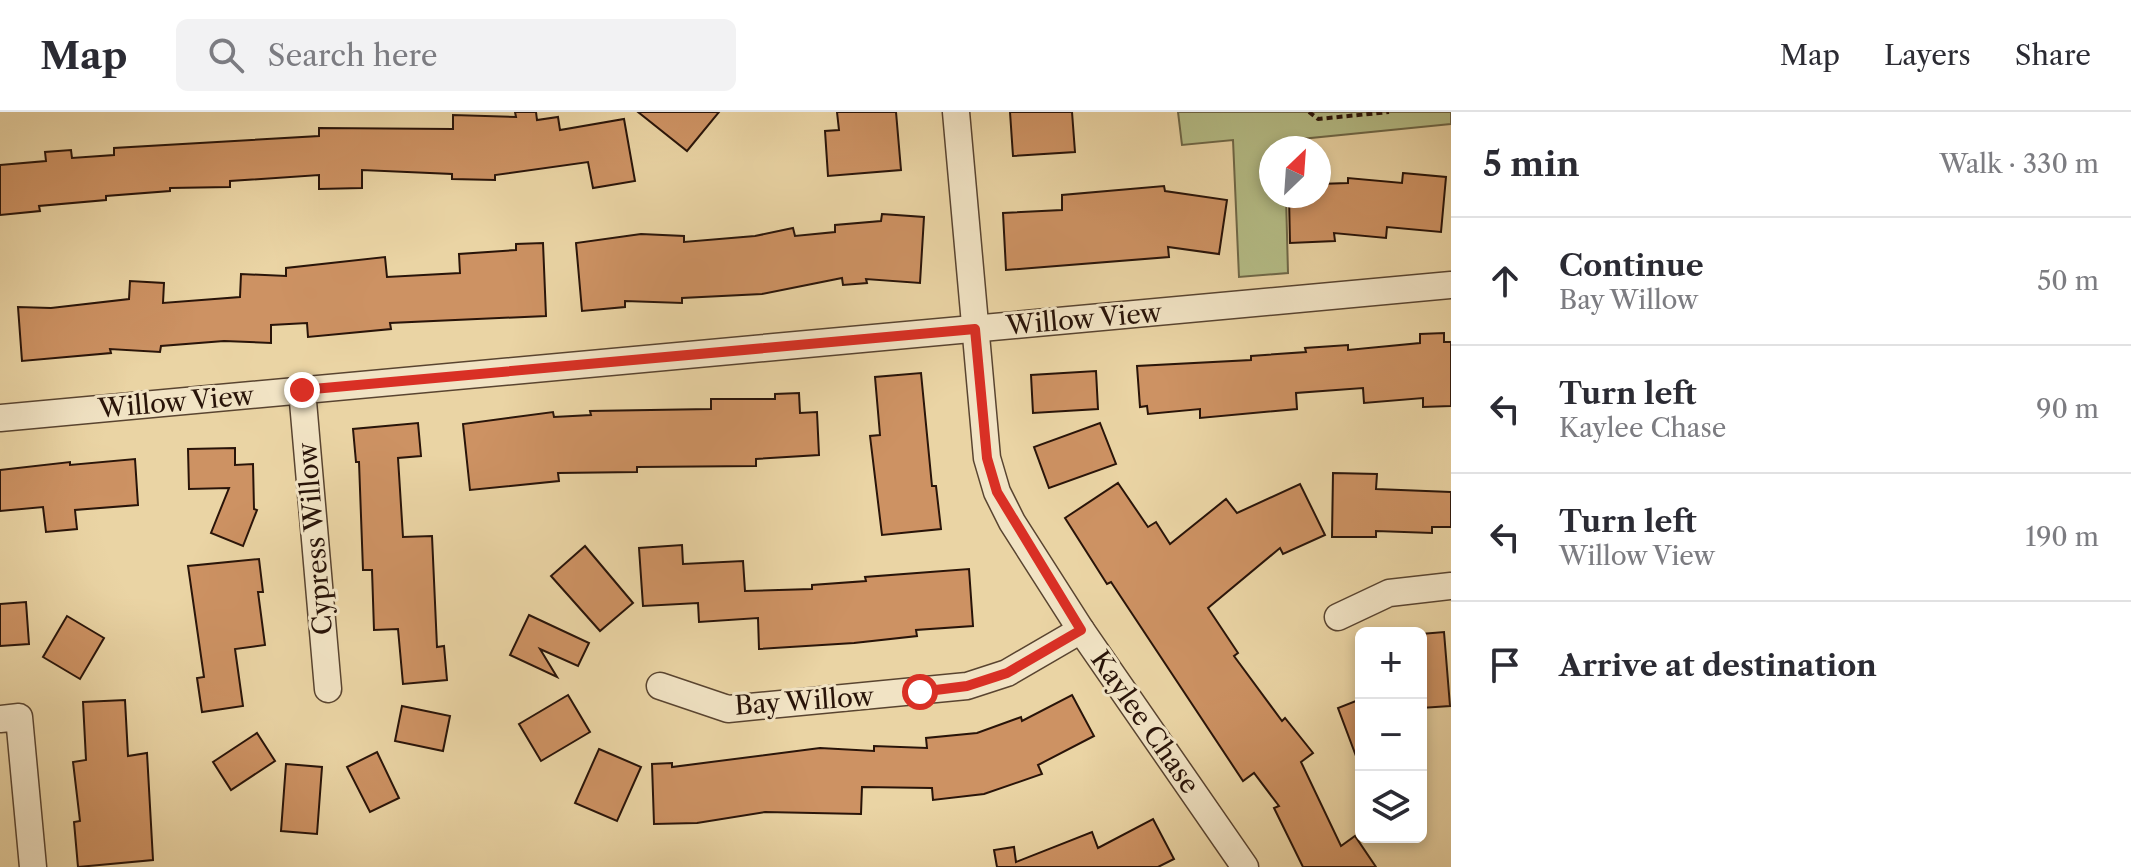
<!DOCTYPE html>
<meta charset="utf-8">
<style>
:root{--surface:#fff;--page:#f2f2f3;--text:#2b2b33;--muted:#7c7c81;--line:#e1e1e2}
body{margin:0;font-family:"Libre Caslon Text",serif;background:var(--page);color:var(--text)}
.controls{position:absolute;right:24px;bottom:24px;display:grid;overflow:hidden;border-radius:12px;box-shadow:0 4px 12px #0003}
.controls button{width:72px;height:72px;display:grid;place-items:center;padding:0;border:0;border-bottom:2px solid var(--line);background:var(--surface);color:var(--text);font:40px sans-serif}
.compass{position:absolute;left:1259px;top:24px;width:72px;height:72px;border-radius:50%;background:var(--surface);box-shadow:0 4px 12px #0003;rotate:25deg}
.stop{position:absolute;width:24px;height:24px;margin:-18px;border:6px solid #d93025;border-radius:50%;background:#fff}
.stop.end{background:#d93025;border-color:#fff;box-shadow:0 2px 8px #0008}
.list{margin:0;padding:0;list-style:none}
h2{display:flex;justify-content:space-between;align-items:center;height:104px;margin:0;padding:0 32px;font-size:34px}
h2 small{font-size:26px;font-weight:400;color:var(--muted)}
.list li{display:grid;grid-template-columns:52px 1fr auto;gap:24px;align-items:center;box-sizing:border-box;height:128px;padding:0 32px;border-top:2px solid var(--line)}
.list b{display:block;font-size:30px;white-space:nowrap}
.list p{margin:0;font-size:26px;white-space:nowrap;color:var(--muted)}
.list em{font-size:26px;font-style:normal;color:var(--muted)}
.icon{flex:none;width:44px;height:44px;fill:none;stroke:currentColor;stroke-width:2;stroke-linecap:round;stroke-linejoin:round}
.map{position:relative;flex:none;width:1451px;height:755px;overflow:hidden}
header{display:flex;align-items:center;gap:48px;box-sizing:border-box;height:112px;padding:0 40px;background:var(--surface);border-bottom:2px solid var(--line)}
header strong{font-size:38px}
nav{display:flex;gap:44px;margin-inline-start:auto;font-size:28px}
.search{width:560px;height:72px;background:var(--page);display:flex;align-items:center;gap:20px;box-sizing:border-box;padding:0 28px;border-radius:12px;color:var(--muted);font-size:30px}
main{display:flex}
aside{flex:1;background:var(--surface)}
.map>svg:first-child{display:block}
.green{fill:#b5bd87;stroke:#6f6848;stroke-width:2}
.building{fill:#cd9263;stroke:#291409;stroke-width:2}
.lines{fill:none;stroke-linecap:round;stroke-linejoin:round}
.minor-casing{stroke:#594430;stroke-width:29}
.path{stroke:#291409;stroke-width:4;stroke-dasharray:6 4;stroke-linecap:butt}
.minor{stroke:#f1e3c4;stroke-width:26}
.route{stroke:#d93025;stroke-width:10}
.labels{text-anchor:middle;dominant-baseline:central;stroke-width:6;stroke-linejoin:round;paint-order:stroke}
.street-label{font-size:26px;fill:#291409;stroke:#f1e3c4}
</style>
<header>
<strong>Map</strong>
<div class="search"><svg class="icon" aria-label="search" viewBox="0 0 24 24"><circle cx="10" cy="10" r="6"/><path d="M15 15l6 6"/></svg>Search here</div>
<nav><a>Map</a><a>Layers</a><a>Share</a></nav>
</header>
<main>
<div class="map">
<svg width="1451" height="755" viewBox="0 0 1451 755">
<rect width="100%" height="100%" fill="#ead4a4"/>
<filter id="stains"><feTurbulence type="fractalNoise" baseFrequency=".0025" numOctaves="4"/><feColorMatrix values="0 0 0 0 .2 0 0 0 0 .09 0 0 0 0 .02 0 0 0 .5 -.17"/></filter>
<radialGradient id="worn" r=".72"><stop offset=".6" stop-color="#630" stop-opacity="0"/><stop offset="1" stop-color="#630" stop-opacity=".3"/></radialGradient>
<!-- green -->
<polygon class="green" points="1178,0 1451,0 1451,12 1291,28 1285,36 1271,36 1271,84 1286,84 1288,161 1239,165 1233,28 1182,33"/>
<!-- building -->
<g class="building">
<polygon points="515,0 536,0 537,8 558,5 560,18 624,7 635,69 593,76 588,50 495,63 495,68 452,67 452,62 362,58 362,76 319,77 319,63 230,69 230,75 170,76 170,79 106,84 106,88 39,94 40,99 0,103 0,53 46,49 45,40 71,38 72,46 114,43 114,36 319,24 319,16 453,17 453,3 516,5"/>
<polygon points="638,0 719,0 687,39"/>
<polygon points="837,0 896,0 901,58 828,64 825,19 839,18"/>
<polygon points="1010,0 1072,0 1075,40 1013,44"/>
<polygon points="1403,61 1446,65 1441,120 1387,115 1386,126 1334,121 1335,129 1290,131 1289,84 1319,84 1319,72 1348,71 1348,66 1402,71"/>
<polygon points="1164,74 1165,79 1227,88 1219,142 1168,135 1169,145 1006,158 1003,101 1062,98 1062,83"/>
<polygon points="882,102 924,105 920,171 866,167 867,171 843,173 842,166 762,182 682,186 682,191 625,189 625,195 582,199 576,131 641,122 684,124 684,130 755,124 793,116 795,124 835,120 835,113 881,109"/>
<polygon points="543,131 546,204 390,211 391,217 308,225 307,211 271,213 271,231 224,229 161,234 160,240 110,237 111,241 22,249 18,195 51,196 129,187 130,169 164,171 163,191 240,185 241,162 286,164 286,156 385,145 387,165 460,161 459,142 516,138 516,132"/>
<polygon points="1444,221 1444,230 1451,230 1451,294 1423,295 1423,286 1364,291 1363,276 1296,281 1297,297 1200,306 1200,297 1148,302 1147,294 1140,295 1137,254 1251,248 1251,244 1306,240 1305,236 1348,233 1348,238 1420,231 1420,222"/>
<polygon points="1096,259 1098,297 1033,301 1031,263"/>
<polygon points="921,261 932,374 936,374 941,417 882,423 870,324 880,323 875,265"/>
<polygon points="799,281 800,301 817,300 819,343 756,347 756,354 637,355 637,360 558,361 559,369 470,378 463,312 553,300 554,305 591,303 590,299 711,297 711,287 775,287 775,282"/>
<polygon points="418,311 421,344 398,346 403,425 432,424 437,535 444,534 447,568 403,572 398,517 374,518 372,458 363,458 359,350 356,350 353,317"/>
<polygon points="1100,311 1116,352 1049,376 1034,335"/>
<polygon points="235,336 235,353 253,352 254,397 257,398 243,434 211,421 229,376 189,377 188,337"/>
<polygon points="135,347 138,393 75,398 77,417 46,420 43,395 0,399 0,358 70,350 70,353"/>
<polygon points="1333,361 1377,362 1376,377 1451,380 1451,415 1432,415 1432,421 1376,419 1376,425 1332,425"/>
<polygon points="1118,371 1148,415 1156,410 1170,432 1226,387 1237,401 1300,372 1325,423 1283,442 1280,436 1208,496 1238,541 1234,544 1282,609 1285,606 1313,641 1301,650 1341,734 1355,724 1376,755 1303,755 1274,696 1279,694 1254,661 1243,669 1111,470 1107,472 1065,406"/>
<polygon points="682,433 683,452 743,449 745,479 812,477 812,473 866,469 865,465 969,457 973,514 916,518 917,524 854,531 759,537 758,506 699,510 698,491 643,494 639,436"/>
<polygon points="585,434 633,491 600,519 551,464"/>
<polygon points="259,447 263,480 258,480 265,533 235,537 243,594 202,600 197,566 204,565 188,454"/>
<polygon points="26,490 29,532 0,534 0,492"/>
<polygon points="529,503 589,531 578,554 540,537 557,565 510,543"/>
<polygon points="67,504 104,526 80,567 43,545"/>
<polygon points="1444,520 1450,594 1421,596 1421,522"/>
<polygon points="568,583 590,620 541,649 519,612"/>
<polygon points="1072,583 1094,624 1038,653 1042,662 984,682 933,688 932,676 862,675 861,702 765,700 697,711 654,712 652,652 672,651 672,655 820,636 874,639 874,634 927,636 926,626 977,621 1021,605 1022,609"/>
<polygon points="1361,587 1361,652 1359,652 1338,596"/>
<polygon points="125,588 128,644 147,641 153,748 78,755 74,710 80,709 73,650 86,648 83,590"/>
<polygon points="402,594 450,604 443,639 395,629"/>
<polygon points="257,621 275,649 231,678 213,650"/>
<polygon points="599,637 641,655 617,709 575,691"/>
<polygon points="377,640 399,686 370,700 347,655"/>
<polygon points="286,652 322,655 317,722 281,719"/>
<polygon points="1153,707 1174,747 1158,755 997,755 994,738 1014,735 1016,750 1092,720 1098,736"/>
</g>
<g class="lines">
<!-- minor casing -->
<g class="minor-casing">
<g id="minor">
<polyline points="956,0 987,346 997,380 1012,410 1081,518 1245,755"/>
<polyline points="302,278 328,577"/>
<polyline points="0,306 1451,173"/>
<polyline points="1338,505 1389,481 1451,474"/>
<polyline points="660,574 728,597 967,574 1007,561 1081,518"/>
<polyline points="0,607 19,605 33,755"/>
</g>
</g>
<!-- path -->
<polyline class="path" points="1309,0 1318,7 1389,0"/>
<!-- minor -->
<use href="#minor" class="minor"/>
</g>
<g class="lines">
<!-- route -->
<polyline class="route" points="302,278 975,217 987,346 997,380 1081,518 1007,561 967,574 920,580"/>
</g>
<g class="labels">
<!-- street labels -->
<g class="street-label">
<text transform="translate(1084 207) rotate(-5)">Willow View</text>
<text transform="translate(176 290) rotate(-5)">Willow View</text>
<text transform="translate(315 427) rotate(-95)">Cypress Willow</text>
<text transform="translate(804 589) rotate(-4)">Bay Willow</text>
<text transform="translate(1145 610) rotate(55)">Kaylee Chase</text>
</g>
</g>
<rect width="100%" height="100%" filter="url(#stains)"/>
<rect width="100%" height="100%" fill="url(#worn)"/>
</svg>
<div class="controls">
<button>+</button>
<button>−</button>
<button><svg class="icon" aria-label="layers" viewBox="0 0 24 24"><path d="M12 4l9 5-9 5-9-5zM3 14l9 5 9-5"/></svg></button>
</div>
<svg class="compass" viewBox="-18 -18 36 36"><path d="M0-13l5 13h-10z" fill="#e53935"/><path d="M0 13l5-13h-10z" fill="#7c7c81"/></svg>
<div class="stop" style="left:920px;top:580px"></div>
<div class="stop end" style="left:302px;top:278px"></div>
</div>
<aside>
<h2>5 min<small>Walk · 330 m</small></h2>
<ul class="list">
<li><svg class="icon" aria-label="ahead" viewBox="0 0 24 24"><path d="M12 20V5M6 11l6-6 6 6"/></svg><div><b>Continue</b><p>Bay Willow</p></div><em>50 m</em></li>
<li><svg class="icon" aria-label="left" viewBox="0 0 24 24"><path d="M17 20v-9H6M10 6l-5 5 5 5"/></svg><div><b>Turn left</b><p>Kaylee Chase</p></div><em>90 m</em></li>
<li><svg class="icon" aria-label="left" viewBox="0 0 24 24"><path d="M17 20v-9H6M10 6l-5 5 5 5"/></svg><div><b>Turn left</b><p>Willow View</p></div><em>190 m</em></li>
<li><svg class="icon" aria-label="arrive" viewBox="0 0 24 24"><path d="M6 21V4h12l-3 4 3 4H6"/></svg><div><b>Arrive at destination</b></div></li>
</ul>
</aside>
</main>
